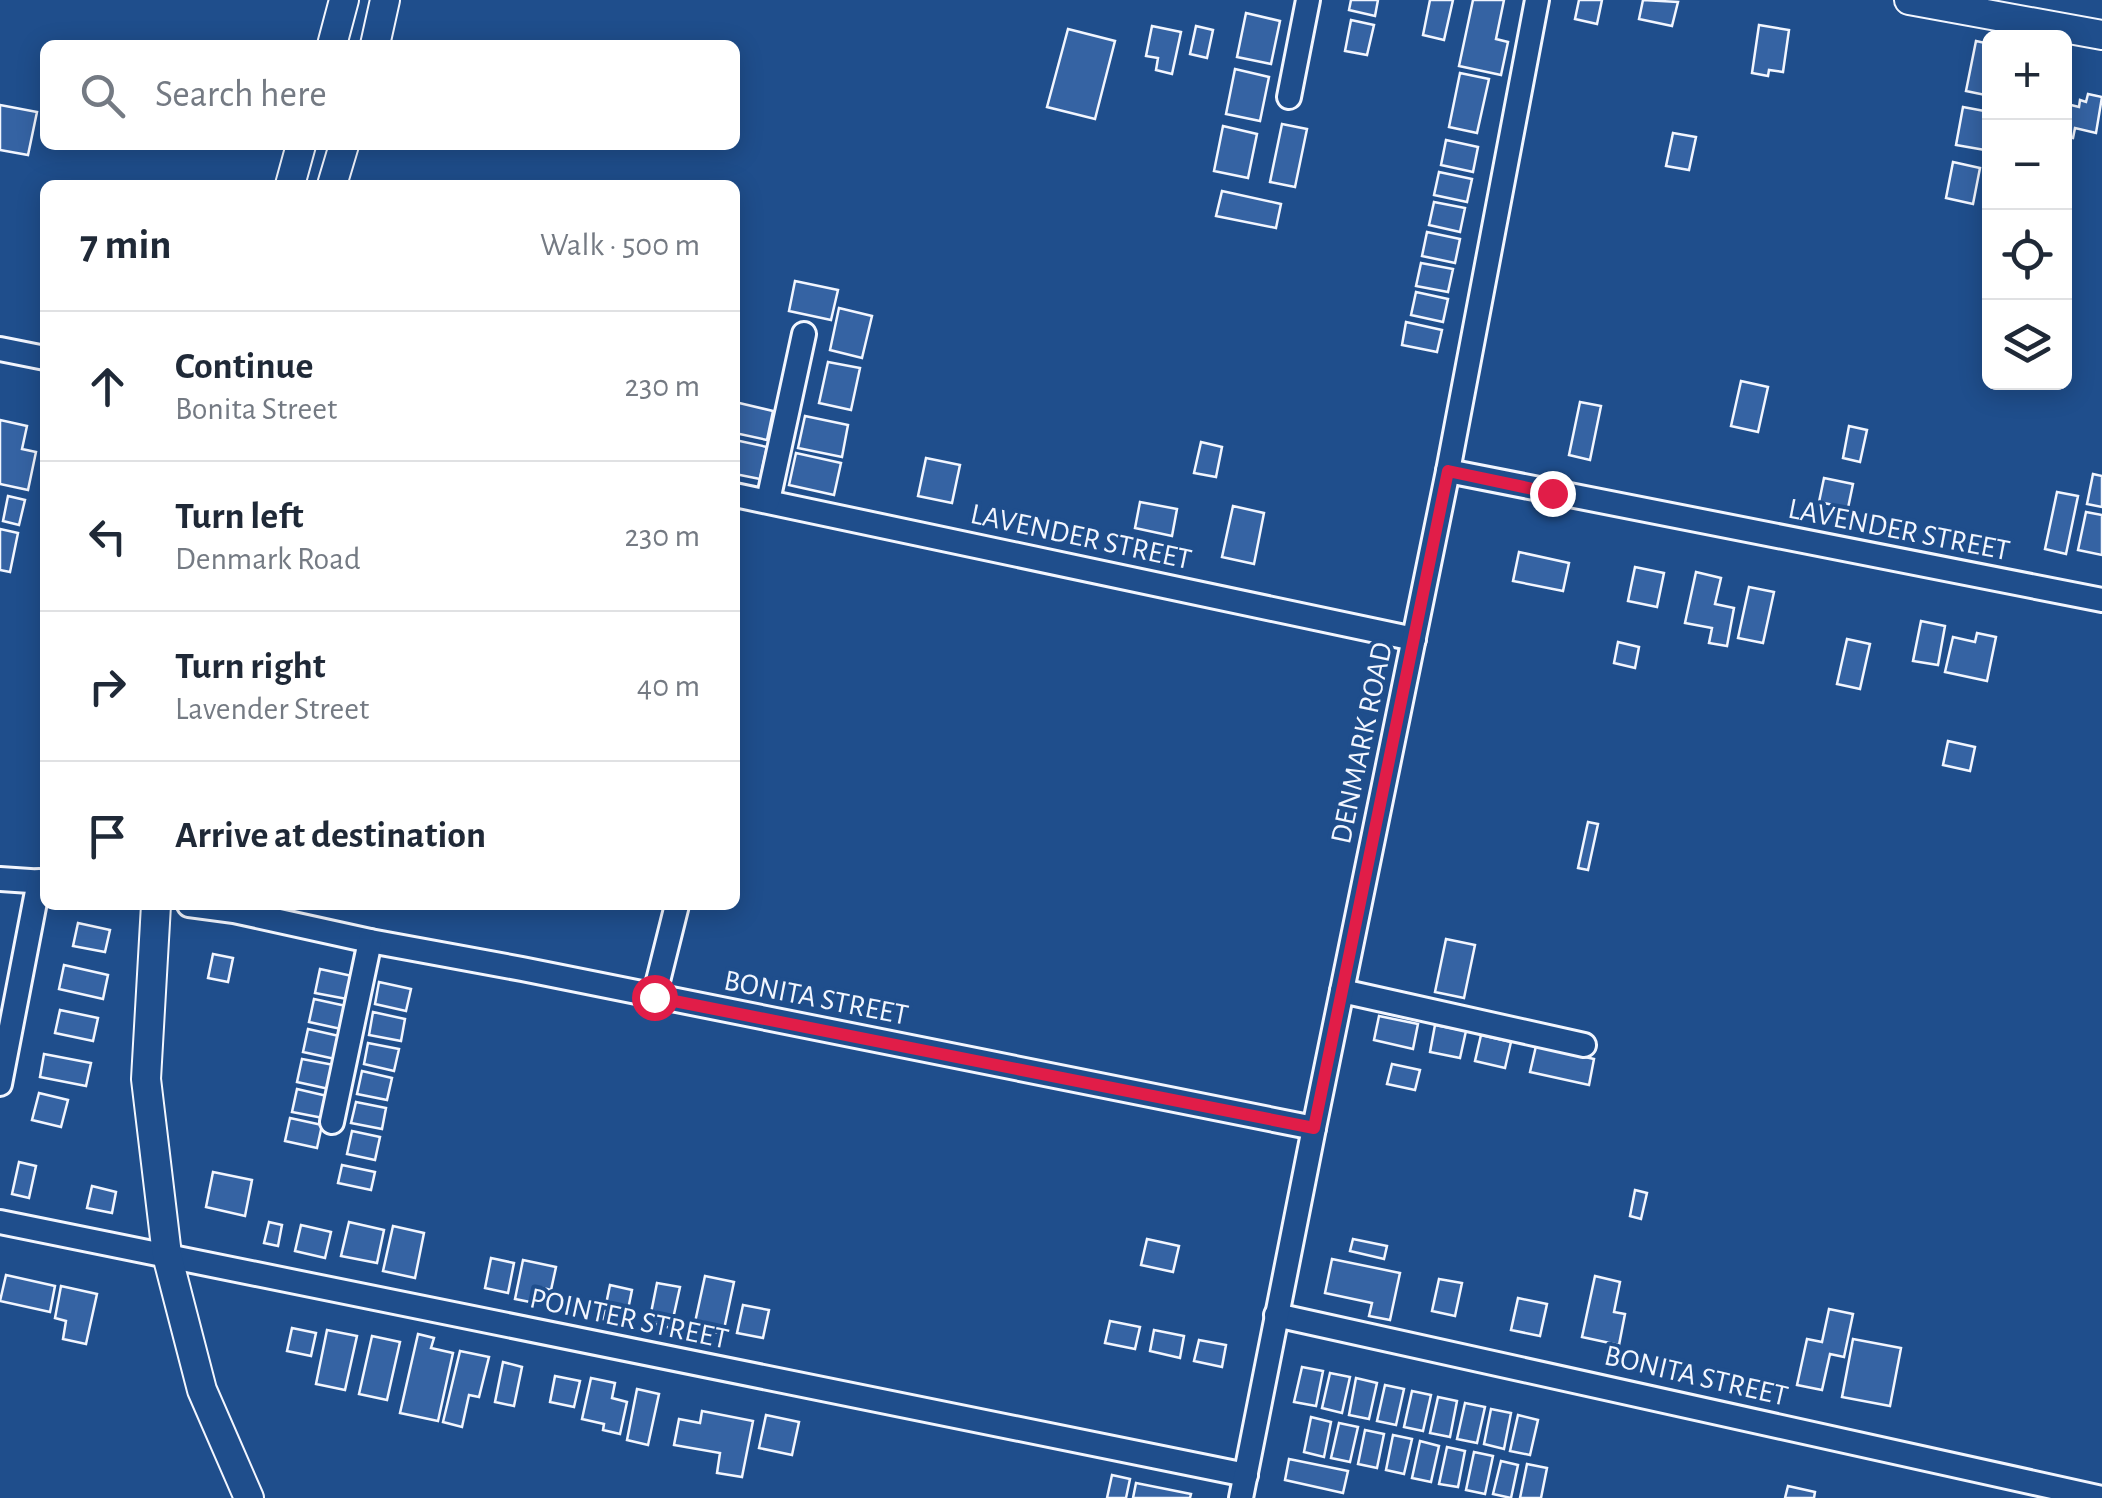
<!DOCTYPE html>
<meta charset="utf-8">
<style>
:root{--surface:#fff;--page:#f2f2f3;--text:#1f2937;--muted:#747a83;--line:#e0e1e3}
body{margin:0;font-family:"Alegreya Sans",sans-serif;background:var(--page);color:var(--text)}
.controls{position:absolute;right:30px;top:30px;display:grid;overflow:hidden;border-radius:15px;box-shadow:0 5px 25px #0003}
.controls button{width:90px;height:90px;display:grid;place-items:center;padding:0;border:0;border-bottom:2px solid var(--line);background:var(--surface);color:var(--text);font:50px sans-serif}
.stop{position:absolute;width:30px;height:30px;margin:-22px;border:8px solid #e11d48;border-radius:50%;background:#fff}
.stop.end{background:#e11d48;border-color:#fff;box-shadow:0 2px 10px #0008}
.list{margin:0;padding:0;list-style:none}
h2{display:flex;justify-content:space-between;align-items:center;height:130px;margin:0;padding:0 40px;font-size:42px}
h2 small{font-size:32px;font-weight:400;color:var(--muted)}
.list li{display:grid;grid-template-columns:65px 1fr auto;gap:30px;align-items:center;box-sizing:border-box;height:150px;padding:0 40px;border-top:2px solid var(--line)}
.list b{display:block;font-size:38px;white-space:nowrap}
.list p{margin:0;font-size:32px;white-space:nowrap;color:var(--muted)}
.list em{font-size:32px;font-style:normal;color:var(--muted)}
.icon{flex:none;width:55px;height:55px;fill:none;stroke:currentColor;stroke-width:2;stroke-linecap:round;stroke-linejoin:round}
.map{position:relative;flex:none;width:2102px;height:1498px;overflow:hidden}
.search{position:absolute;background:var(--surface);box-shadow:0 5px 25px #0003;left:40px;top:40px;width:700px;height:110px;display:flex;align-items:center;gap:25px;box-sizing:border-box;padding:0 35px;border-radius:15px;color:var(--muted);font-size:38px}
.panel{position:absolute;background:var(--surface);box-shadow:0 5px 25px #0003;left:40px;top:180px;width:700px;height:730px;border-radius:15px}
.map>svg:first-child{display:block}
.building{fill:#3563a3;stroke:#f2f6ff;stroke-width:2.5}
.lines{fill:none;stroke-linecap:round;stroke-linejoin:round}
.minor-casing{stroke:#f2f6ff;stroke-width:28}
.major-casing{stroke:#f2f6ff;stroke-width:32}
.minor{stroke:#1f4e8c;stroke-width:22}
.major{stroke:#1f4e8c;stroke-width:28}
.route{stroke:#e11d48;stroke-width:12}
.labels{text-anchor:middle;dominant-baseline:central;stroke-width:8;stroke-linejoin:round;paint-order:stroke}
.street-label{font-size:30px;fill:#f2f6ff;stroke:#1f4e8c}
</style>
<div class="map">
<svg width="2102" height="1498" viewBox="0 0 2102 1498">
<rect width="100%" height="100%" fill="#1f4e8c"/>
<!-- building -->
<g class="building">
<polygon points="1351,0 1378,0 1375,16 1349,10"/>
<polygon points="1430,0 1453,0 1444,40 1423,35"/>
<polygon points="1473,0 1504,0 1496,39 1508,42 1501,75 1459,66"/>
<polygon points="1579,0 1602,0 1597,24 1575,19"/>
<polygon points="1643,0 1678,2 1672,26 1639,19"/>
<polygon points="1246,13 1280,21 1271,64 1237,57"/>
<polygon points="1351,20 1374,25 1367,55 1345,51"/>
<polygon points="1759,25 1789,30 1783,72 1769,70 1768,76 1752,73"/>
<polygon points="1152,26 1181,32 1172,74 1156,70 1158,58 1146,56"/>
<polygon points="1196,26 1213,30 1207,58 1190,54"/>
<polygon points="1068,29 1115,41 1095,119 1047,107"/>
<polygon points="1976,41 1990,44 1990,96 1966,91"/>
<polygon points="1235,69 1269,77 1260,121 1226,114"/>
<polygon points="1460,73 1489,79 1477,133 1449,127"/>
<polygon points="2088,94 2102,97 2096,133 2075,128 2073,138 2064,136 2064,112 2067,104 2079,107 2080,100 2086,102"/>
<polygon points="0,105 37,112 28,155 0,150"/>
<polygon points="1963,107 1990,112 1985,150 1956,145"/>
<polygon points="1282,124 1307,129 1295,187 1270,182"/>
<polygon points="1223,126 1257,134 1248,178 1214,171"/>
<polygon points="1673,133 1696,137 1689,170 1666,166"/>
<polygon points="1446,140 1478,147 1473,172 1441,165"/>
<polygon points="1953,162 1980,168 1973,204 1946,198"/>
<polygon points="1439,172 1472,179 1467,202 1434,195"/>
<polygon points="1222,191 1281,204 1276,228 1216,216"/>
<polygon points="1434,202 1465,208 1460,232 1429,225"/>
<polygon points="1427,232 1460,239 1455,263 1422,256"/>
<polygon points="1421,263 1453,269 1448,292 1416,286"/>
<polygon points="795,281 838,290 831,320 789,311"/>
<polygon points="1416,292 1448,299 1443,322 1411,315"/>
<polygon points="839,308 872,316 862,358 830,350"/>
<polygon points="1406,322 1442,330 1437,352 1402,345"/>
<polygon points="828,362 860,368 851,410 819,403"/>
<polygon points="1741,381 1768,387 1758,432 1731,426"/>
<polygon points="735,402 773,411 767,440 735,433"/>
<polygon points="1580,402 1601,406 1590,460 1569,455"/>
<polygon points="805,416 848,425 842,457 798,448"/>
<polygon points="0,420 27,426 22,449 36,452 28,490 0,484"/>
<polygon points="1849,426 1867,430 1860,462 1843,458"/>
<polygon points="735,440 767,447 760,479 735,474"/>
<polygon points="1201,442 1222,447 1216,477 1194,473"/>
<polygon points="796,453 841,463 834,495 789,485"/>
<polygon points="926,458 960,465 952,503 918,496"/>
<polygon points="2093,474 2102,476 2102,507 2087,504"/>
<polygon points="1824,478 1853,484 1848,508 1819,502"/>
<polygon points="2057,492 2078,496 2066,554 2045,549"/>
<polygon points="8,496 25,500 19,525 3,521"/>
<polygon points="1140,502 1177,509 1172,536 1135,528"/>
<polygon points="1233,506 1264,513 1254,564 1222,557"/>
<polygon points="2086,512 2102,515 2102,555 2078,550"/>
<polygon points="0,529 18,533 10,572 0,570"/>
<polygon points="1519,552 1569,563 1563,591 1513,581"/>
<polygon points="1635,567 1664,573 1657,607 1628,601"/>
<polygon points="1696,572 1721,578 1715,604 1734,608 1727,646 1709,643 1712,628 1685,623"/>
<polygon points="1749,587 1774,592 1763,643 1738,638"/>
<polygon points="1921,621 1945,626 1938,665 1913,661"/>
<polygon points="1977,633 1996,637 1987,681 1945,672 1953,637 1975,642"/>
<polygon points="1847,639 1870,644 1860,689 1837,684"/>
<polygon points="1618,642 1639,647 1635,668 1614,663"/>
<polygon points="1948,741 1975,747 1970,771 1943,765"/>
<polygon points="1588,822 1598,824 1588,870 1578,868"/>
<polygon points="78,923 110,930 105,952 73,946"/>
<polygon points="1446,939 1475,945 1464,998 1435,992"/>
<polygon points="213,954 233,958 228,982 208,978"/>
<polygon points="64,965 108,975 103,999 59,989"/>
<polygon points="320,969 352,976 347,999 315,993"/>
<polygon points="379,982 411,989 406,1011 375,1004"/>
<polygon points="314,999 346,1006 341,1029 309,1022"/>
<polygon points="60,1010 98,1018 93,1041 55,1033"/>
<polygon points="373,1012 405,1019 401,1041 369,1035"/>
<polygon points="1379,1016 1418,1024 1413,1049 1374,1040"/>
<polygon points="1435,1025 1466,1031 1460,1058 1430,1052"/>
<polygon points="308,1029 339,1036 335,1059 303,1052"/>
<polygon points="1481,1035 1511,1042 1505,1068 1475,1061"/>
<polygon points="368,1043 399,1049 394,1071 364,1064"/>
<polygon points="1536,1046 1594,1059 1589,1085 1530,1072"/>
<polygon points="44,1054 91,1063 86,1086 40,1077"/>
<polygon points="302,1059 334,1065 329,1089 297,1082"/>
<polygon points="1392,1064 1420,1070 1415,1090 1387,1084"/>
<polygon points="362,1071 392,1078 387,1100 357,1094"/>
<polygon points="297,1089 327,1096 323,1118 292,1112"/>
<polygon points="39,1093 68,1100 61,1127 32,1120"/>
<polygon points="356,1102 386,1108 382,1129 351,1123"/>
<polygon points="290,1118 322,1125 317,1148 285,1141"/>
<polygon points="352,1131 380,1137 375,1160 347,1154"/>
<polygon points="19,1162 36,1166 29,1198 12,1194"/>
<polygon points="342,1165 375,1172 371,1190 338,1183"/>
<polygon points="213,1172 252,1180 245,1216 206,1207"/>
<polygon points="92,1186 116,1192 112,1213 87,1208"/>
<polygon points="1635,1190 1647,1193 1641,1219 1630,1216"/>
<polygon points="269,1222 282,1225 278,1246 264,1243"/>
<polygon points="349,1222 384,1230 377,1263 341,1256"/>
<polygon points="301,1225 331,1232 325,1258 295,1251"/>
<polygon points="393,1226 424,1233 415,1278 383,1271"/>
<polygon points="1147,1239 1179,1246 1173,1272 1141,1265"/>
<polygon points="1353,1239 1387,1246 1384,1259 1350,1251"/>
<polygon points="491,1258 514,1263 508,1293 485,1288"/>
<polygon points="1332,1259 1400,1273 1390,1320 1369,1316 1372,1303 1325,1293"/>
<polygon points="523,1260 556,1267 551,1290 543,1288 540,1304 515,1299"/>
<polygon points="6,1275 55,1286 50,1312 0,1301"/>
<polygon points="705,1276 734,1282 723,1334 694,1327"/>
<polygon points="1595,1276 1620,1282 1614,1312 1625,1314 1619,1345 1582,1337"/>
<polygon points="1439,1279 1462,1283 1455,1316 1432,1311"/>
<polygon points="657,1283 680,1287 671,1328 649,1323"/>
<polygon points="610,1285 632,1290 625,1324 603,1319"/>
<polygon points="61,1286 97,1294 86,1344 63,1339 66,1321 55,1318"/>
<polygon points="1518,1298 1547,1304 1540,1336 1511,1330"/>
<polygon points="743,1305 769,1310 763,1338 737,1333"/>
<polygon points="1829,1309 1853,1314 1844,1357 1830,1354 1822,1390 1797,1385 1807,1339 1822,1342"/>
<polygon points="1110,1321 1140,1327 1135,1349 1105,1343"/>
<polygon points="292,1328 316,1333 311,1356 287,1351"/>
<polygon points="327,1330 357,1336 345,1390 316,1384"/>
<polygon points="1154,1330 1184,1336 1180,1358 1150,1351"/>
<polygon points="418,1334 434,1338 431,1348 453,1353 438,1421 400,1413"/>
<polygon points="372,1336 400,1342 387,1400 359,1394"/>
<polygon points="1853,1339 1901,1348 1890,1406 1842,1397"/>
<polygon points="1199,1340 1226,1345 1222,1367 1194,1361"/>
<polygon points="460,1351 489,1357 479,1397 469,1395 462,1427 443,1422"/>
<polygon points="503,1362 522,1367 514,1406 495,1402"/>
<polygon points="1302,1367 1323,1371 1316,1406 1294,1402"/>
<polygon points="1330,1373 1350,1377 1342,1413 1322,1408"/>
<polygon points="555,1376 580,1381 574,1407 550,1402"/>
<polygon points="591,1378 615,1383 612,1398 627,1402 620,1434 603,1430 604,1424 582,1419"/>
<polygon points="1356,1378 1377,1383 1369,1419 1349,1415"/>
<polygon points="1385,1385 1404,1389 1396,1425 1377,1421"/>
<polygon points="637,1389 659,1394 648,1445 627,1440"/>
<polygon points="1412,1391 1431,1395 1423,1431 1404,1427"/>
<polygon points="1438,1397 1457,1401 1450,1437 1430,1433"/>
<polygon points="1465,1403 1485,1407 1477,1443 1457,1439"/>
<polygon points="1491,1409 1511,1413 1504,1449 1484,1444"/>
<polygon points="702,1411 753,1421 742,1477 717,1473 720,1453 674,1445 679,1419 700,1423"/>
<polygon points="766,1415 799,1422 792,1455 759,1448"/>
<polygon points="1518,1415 1538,1420 1530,1455 1510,1451"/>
<polygon points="1311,1417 1331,1422 1324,1457 1304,1452"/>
<polygon points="1339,1423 1358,1427 1350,1462 1331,1458"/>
<polygon points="1365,1430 1384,1434 1377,1468 1358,1464"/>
<polygon points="1393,1435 1412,1439 1404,1474 1386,1470"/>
<polygon points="1420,1441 1439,1446 1431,1482 1412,1478"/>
<polygon points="1447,1447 1465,1451 1458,1487 1439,1484"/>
<polygon points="1474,1452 1493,1456 1485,1494 1466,1490"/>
<polygon points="1289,1459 1348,1471 1343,1493 1285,1480"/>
<polygon points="1501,1461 1518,1465 1511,1498 1493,1494"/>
<polygon points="1527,1464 1547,1468 1541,1498 1520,1498"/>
<polygon points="1112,1475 1130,1479 1126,1498 1107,1498"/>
<polygon points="1136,1483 1191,1494 1190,1498 1133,1498"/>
<polygon points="1788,1486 1815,1492 1814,1498 1785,1498"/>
</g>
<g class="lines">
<!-- minor casing -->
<g class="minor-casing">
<g id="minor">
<polyline points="1289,97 1308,0"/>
<polyline points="0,349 45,358"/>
<polyline points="1448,471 2102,600"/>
<polyline points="735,495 1414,639"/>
<polyline points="768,501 804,334"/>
<polyline points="0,879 45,882"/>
<polyline points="189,905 234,911 370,941 522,969 1314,1128"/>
<polyline points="1342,991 1584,1045"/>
<polyline points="654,997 677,905"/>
<polyline points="0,1084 39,881"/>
<polyline points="332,1122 370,941"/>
<polyline points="0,1222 1246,1475"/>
<polyline points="1276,1315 2102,1498"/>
<polyline points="1241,1498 1314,1128 1448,471 1537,0"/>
</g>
</g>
<!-- major casing -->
<g class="major-casing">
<g id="major">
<polyline points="1909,0 2102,35"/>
<polyline points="332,45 344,0"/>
<polyline points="375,45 385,0"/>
<polyline points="290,185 301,145"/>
<polyline points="332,185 344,145"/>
<polyline points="156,905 146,1079 167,1255 202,1390 249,1498"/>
</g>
</g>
<!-- minor -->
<use href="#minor" class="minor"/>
<!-- major -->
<use href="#major" class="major"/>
</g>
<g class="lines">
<!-- route -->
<polyline class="route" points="654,997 1314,1128 1448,471 1552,493"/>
</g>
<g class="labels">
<!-- street labels -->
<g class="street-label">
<text transform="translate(1899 530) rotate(11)">LAVENDER STREET</text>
<text transform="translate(1081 537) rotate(12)">LAVENDER STREET</text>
<text transform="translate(1362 743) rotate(-78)">DENMARK ROAD</text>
<text transform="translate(816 998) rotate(11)">BONITA STREET</text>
<text transform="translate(629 1319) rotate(12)">POINTER STREET</text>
<text transform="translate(1696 1376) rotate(13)">BONITA STREET</text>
</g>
</g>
</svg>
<div class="controls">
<button>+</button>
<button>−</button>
<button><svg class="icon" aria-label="locate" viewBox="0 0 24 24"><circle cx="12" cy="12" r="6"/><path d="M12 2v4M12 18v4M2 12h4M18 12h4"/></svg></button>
<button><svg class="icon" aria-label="layers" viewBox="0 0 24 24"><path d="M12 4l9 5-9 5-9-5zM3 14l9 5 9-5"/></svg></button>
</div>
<div class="stop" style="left:654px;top:997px"></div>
<div class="stop end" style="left:1552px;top:493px"></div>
<div class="search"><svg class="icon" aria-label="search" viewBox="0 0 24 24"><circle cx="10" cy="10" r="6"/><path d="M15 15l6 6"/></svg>Search here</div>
<section class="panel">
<h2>7 min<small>Walk · 500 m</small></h2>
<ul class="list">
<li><svg class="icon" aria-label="ahead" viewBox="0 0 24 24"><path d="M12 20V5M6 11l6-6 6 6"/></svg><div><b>Continue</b><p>Bonita Street</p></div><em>230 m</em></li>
<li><svg class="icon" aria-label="left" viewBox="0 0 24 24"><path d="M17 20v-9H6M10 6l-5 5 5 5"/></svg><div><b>Turn left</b><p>Denmark Road</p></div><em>230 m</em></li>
<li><svg class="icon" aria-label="right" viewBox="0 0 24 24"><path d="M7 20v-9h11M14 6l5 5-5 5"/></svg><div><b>Turn right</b><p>Lavender Street</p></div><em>40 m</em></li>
<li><svg class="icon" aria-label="arrive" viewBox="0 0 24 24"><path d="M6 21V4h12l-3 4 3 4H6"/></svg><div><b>Arrive at destination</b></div></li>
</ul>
</section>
</div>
